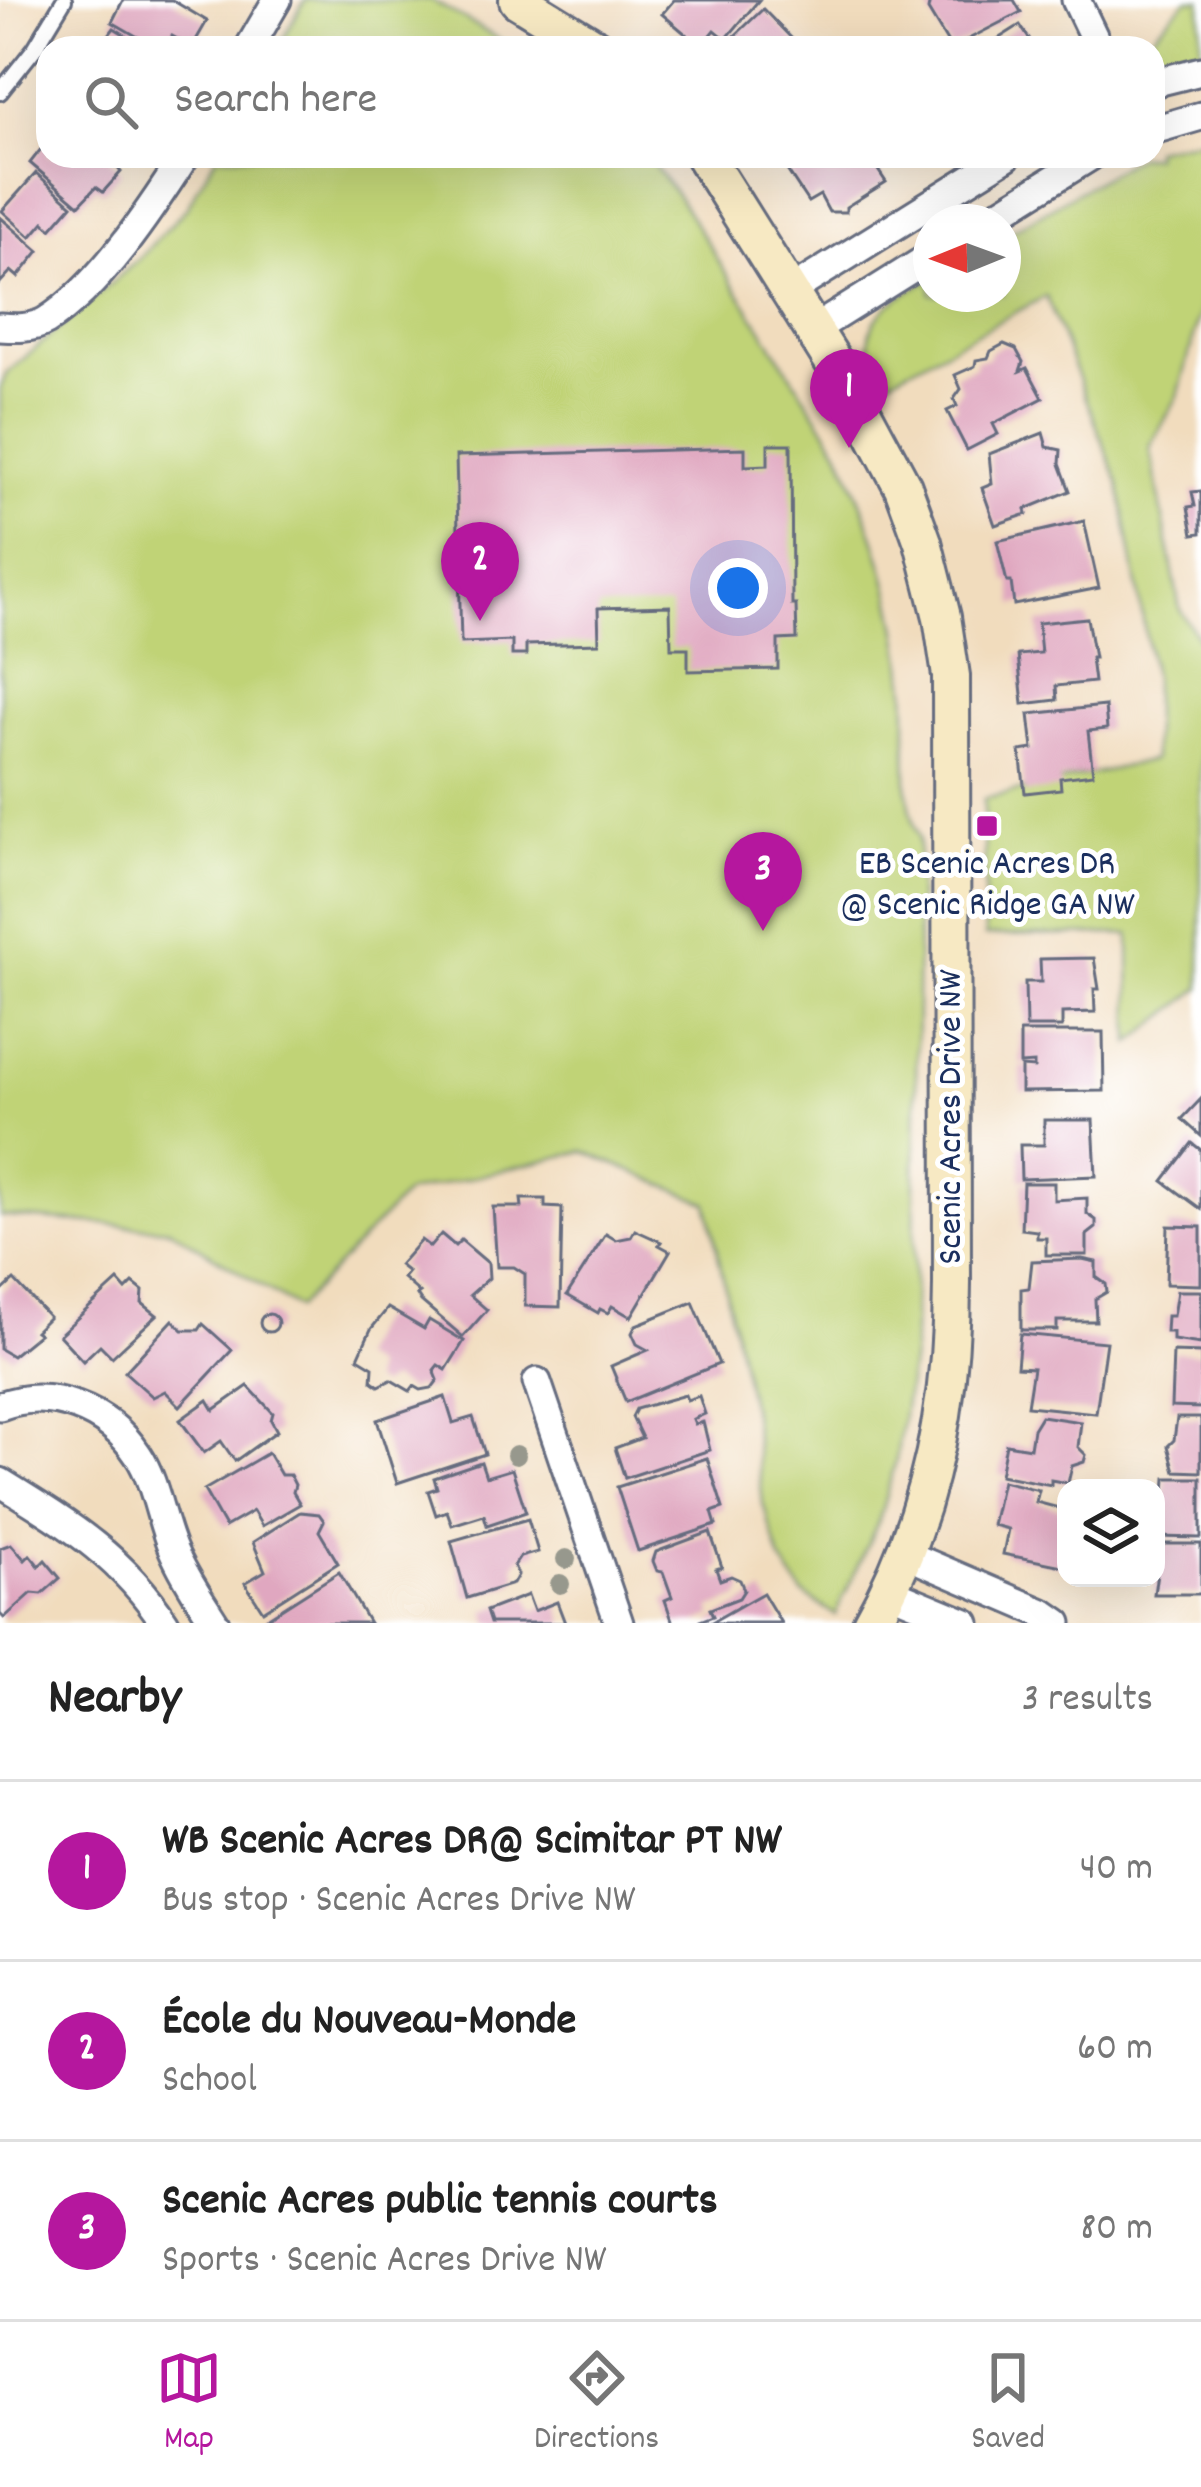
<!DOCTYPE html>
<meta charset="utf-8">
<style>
:root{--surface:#fff;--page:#f2f2f2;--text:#222;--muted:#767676;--line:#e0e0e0;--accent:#b5179e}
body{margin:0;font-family:Dekko,sans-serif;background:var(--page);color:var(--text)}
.controls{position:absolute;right:36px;bottom:36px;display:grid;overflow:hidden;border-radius:24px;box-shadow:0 12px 48px #0002}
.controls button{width:108px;height:108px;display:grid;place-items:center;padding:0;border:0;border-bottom:3px solid var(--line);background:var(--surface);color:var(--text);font:60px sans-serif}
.compass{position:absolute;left:913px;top:204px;width:108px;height:108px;border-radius:50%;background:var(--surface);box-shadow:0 12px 48px #0002;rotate:269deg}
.you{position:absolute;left:738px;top:588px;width:42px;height:42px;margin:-30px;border:9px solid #fff;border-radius:50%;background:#1a73e8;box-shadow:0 0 0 18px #1a73e833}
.badge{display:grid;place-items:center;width:78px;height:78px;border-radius:50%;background:var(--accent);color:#fff;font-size:39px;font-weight:700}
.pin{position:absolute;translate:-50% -99px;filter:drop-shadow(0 3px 6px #0008)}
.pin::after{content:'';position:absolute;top:63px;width:42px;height:36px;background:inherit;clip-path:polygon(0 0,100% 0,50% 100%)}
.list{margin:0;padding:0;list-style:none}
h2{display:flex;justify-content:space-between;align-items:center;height:156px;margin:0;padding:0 48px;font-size:51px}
h2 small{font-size:39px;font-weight:400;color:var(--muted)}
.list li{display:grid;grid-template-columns:78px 1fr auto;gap:36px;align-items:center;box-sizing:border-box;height:180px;padding:0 48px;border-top:3px solid var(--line)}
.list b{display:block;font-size:45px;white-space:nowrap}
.list p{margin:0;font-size:39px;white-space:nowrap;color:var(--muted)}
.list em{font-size:39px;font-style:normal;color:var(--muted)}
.icon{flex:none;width:66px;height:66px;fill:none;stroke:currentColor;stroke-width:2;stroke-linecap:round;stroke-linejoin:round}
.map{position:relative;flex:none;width:1201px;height:1623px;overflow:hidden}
.search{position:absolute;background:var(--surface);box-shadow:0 12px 48px #0002;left:36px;right:36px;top:36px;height:132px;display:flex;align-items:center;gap:30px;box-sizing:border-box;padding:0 42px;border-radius:36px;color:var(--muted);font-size:45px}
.sheet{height:696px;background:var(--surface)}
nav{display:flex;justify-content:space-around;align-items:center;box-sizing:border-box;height:168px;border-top:3px solid var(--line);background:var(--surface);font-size:33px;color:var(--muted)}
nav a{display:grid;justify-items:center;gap:6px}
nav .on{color:var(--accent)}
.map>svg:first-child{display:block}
.green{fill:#c0d376;stroke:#6e816a;stroke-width:3}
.building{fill:#e0a7c0}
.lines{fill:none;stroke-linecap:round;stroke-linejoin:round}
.lane-casing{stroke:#666c7f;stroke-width:20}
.street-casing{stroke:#666c7f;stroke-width:33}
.secondary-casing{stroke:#666c7f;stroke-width:42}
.lane{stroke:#fff;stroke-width:14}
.street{stroke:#fff;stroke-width:27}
.secondary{stroke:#f7e9c3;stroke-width:36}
.tree{fill:#97988d}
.poi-dot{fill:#b5179e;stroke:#fff;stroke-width:4.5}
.labels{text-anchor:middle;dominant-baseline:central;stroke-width:10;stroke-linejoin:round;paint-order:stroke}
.poi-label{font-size:36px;fill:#1b2f5e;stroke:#fff}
.street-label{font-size:36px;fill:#1b2f5e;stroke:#fff}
</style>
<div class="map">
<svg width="1201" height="1623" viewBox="0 0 1201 1623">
<rect width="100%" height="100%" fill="#fff"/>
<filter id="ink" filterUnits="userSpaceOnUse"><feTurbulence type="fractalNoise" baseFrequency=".00833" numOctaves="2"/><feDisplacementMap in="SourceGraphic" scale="24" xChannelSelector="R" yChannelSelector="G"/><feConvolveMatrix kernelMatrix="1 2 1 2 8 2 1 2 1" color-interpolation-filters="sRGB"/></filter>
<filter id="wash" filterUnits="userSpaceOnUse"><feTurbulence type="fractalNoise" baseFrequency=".004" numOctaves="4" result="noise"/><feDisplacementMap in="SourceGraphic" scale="48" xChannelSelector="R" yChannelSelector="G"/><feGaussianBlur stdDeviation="2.7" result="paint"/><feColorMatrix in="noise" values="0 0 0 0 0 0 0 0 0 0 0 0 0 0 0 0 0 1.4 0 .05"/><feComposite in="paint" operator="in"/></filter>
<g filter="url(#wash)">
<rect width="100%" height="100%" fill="#f1dcbd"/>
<!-- green -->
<g class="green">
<polygon points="305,0 431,0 514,48 278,48"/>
<polygon points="1187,0 1201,0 1201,49 1171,57 1153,56 1153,48 1140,48"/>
<path d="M1201,139V310L1178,396L1150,447L1180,610L1201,642V988L1131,1043L1130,934L985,936L984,799L1153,760V677L1119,483L1046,296L888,380C882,370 872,357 870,346C865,311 908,292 931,278V294H1003V236L1138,156H1153V149Z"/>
<path d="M216,156H647L678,197L839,450C875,528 899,605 906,690C910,741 899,790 919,837L913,1350L896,1460L879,1520L835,1615L803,1594L780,1558L763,1504L752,1413L707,1203L584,1151L406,1193L297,1308L170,1229L0,1216V389L6,374L138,260L187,207Z"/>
</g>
<g id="blocks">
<!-- building -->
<g class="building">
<polygon points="123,0 172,0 207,21 192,47 172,36 165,48 157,48 112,22"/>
<polygon points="674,0 759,0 726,39 715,30 701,47 662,14"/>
<polygon points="930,0 1014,0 1021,12 951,48 928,10"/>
<polygon points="763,9 801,48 722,48"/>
<polygon points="1020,25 1035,48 993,48 990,44"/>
<polygon points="114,28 147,48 99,48"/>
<polygon points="48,140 48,156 107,156 121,172 103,192 96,187 79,205 30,163"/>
<polygon points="796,156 880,156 876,160 881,169 878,170 886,182 846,207 846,212 829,212 820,195 808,202 783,164"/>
<polygon points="36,173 72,205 51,229 44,222 31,237 2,211"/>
<polygon points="0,217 39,251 18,277 11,271 0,283"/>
<polygon points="1004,344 1016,349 1023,362 1020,371 1027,368 1043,398 993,424 998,434 967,450 947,411 957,406 954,399 961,389 955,375 975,366 976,360 988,358 991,351"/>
<polygon points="1043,433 1047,447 1061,450 1060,464 1070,491 1026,509 1027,514 995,525 982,488 992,484 989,454"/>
<polygon points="768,444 791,444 792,605 796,605 797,639 778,640 778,669 688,671 688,648 671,648 670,606 598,608 599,643 526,645 526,655 512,655 512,641 461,643 456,456 745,448 745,466 768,465"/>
<polygon points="1201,491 1201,533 1193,534 1188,507 1195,506 1192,492"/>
<polygon points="1084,521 1099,588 1014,605 1011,582 1007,582 997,541"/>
<polygon points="1087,618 1094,658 1091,658 1094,682 1056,686 1057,700 1023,704 1018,655 1041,653 1038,623"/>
<polygon points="1105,706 1107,729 1088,731 1093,774 1060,778 1061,789 1025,793 1020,751 1033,749 1029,714"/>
<polygon points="1094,958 1099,989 1094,989 1095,1012 1062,1013 1062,1027 1026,1027 1025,982 1041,982 1040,959"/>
<polygon points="1020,1032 1103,1032 1104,1091 1021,1092 1021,1067 1034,1068 1034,1063 1020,1064"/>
<polygon points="1201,1099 1201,1136 1182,1119"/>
<polygon points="1044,1120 1093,1120 1096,1176 1021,1179 1020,1145 1044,1145"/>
<polygon points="1192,1143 1201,1150 1201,1209 1163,1181"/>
<polygon points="1023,1183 1054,1183 1054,1200 1087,1198 1087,1214 1096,1220 1096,1228 1087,1235 1087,1255 1046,1255 1046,1238 1037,1238 1037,1231 1021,1229"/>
<polygon points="521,1199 545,1199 545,1207 562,1208 560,1307 525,1306 525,1274 514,1267 497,1267 493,1207 522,1207"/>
<polygon points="1168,1226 1201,1227 1201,1285 1166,1284"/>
<polygon points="635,1230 661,1242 659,1245 670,1251 631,1317 612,1306 608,1313 600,1309 598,1313 567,1295 606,1234 616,1240 631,1237"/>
<polygon points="441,1234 455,1246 461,1240 488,1263 489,1278 470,1295 487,1310 463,1337 421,1301 417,1295 420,1293 403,1278 408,1272 399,1265 421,1240 430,1247"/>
<polygon points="1082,1259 1096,1262 1096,1277 1106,1284 1107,1292 1095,1299 1096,1321 1057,1321 1057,1330 1021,1330 1021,1289 1029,1288 1032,1261"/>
<polygon points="14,1280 49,1317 35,1331 39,1334 12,1356 0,1349 0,1293"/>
<polygon points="118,1281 126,1290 133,1283 143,1291 142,1303 157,1315 112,1357 100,1345 83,1361 59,1335"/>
<polygon points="1177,1291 1201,1291 1201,1344 1173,1340 1173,1332 1166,1332 1167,1316 1173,1316"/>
<polygon points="693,1302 719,1364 626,1402 611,1366 648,1350 637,1344 632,1333 636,1325"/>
<polygon points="388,1308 424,1329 429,1320 464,1341 446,1370 438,1365 434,1370 438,1380 432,1388 421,1390 414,1386 410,1391 391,1380 379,1386 372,1381 373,1367 358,1358 371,1329"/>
<circle cx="269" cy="1323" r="9"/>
<polygon points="173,1320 183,1330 199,1330 203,1324 232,1350 180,1406 165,1391 153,1397 125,1372"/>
<polygon points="1020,1334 1106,1342 1096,1413 1027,1406 1033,1368 1017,1367"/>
<polygon points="1173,1352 1201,1353 1201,1408 1171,1407"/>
<polygon points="248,1386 273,1413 271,1420 277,1431 235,1461 221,1441 204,1453 180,1420 208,1400 214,1410"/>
<polygon points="685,1395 687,1400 699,1396 705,1414 693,1419 695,1424 703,1422 710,1450 625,1478 615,1448 642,1438 632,1417 636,1409"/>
<polygon points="445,1397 453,1423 473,1417 485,1454 397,1483 377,1420"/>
<polygon points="1041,1416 1081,1422 1078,1447 1086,1455 1084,1462 1072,1466 1068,1483 1051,1480 1051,1485 1000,1475 1006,1444 1030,1448 1033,1429"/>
<polygon points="1177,1418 1201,1418 1201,1472 1175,1471 1168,1446 1174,1440"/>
<polygon points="268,1453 281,1475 290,1475 295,1485 293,1492 300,1504 262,1526 253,1511 225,1527 204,1490"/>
<polygon points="707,1458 723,1508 712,1512 716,1525 638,1551 617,1487"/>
<polygon points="481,1462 486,1477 512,1469 526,1512 487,1525 484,1515 452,1525 447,1511 436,1515 428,1491 437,1488 434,1478"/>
<polygon points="1166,1478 1201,1478 1201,1538 1157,1537 1156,1493 1165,1494"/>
<polygon points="1002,1481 1039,1490 1036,1502 1066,1510 1062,1566 1003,1554 1008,1529 992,1525"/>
<polygon points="300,1512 319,1514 324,1521 319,1531 338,1563 263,1611 245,1583 265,1571 253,1542"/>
<polygon points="528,1519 538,1552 520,1557 514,1566 518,1575 513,1584 467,1598 451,1541"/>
<polygon points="710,1532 722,1567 716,1569 720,1580 731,1576 740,1580 744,1590 739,1598 710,1609 713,1616 695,1623 673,1623 665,1600 672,1597 663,1572 657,1571 653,1561 656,1552"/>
<polygon points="11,1544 25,1560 30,1555 39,1566 45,1560 60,1578 42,1594 32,1593 4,1618 0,1614 0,1548"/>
<polygon points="1161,1544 1201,1544 1201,1594 1154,1594"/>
<polygon points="339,1572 369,1623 270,1623 267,1618"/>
<polygon points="763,1593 781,1623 710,1623"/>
<polygon points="528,1595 534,1611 557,1602 565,1623 490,1623 486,1611"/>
</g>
</g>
</g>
<g filter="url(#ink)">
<use href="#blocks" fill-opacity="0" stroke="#666c7f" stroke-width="3"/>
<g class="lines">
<!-- lane casing -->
<g class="lane-casing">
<polyline id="lane" points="0,92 35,48 64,0"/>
</g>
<!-- street casing -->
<g class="street-casing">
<g id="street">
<polyline points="1076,0 1099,48"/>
<polyline points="249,48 277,0"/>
<polyline points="1153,83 1201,71"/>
<polyline points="1153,130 1201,116"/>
<polyline points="985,222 1091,156"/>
<polyline points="789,292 1007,156"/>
<path d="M0,327C15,328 32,329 46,321C100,287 151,209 185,156"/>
<polyline points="813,330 931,256"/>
<polyline points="537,1382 619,1623"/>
<path d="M0,1406C50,1387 108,1409 138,1455C156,1482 160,1520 173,1550C184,1576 200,1599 215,1623"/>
<path d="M0,1482C66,1523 122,1556 165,1623"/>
<polyline points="905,1554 1045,1614 1058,1623"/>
<polyline points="889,1591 966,1623"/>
</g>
</g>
<!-- secondary casing -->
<g class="secondary-casing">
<g id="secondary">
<polyline points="518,0 596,48"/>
<path d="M704,156L851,390L903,487L923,542L942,617L951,676L952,1283C952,1402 930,1519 871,1623"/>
</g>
</g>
<!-- lane -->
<use href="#lane" class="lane"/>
<!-- street -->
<use href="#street" class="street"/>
<!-- secondary -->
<use href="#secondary" class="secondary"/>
</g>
<!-- trees -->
<g class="tree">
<circle cx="516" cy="1455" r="10"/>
<circle cx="566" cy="1559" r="10"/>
<circle cx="560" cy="1584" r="10"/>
</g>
</g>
<!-- markers -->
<rect class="poi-dot" x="975" y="814" width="24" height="24" rx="6"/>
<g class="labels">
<!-- poi labels -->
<g class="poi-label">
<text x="987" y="866">EB Scenic Acres DR<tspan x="987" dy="41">@ Scenic Ridge GA NW</tspan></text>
</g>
<!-- street labels -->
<g class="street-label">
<text transform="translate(953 1117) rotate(-90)">Scenic Acres Drive NW</text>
</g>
</g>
</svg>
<div class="controls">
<button><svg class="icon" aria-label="layers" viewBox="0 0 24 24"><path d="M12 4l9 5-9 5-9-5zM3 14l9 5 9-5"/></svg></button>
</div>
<svg class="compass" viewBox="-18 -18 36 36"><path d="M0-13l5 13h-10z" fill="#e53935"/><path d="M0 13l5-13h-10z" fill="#767676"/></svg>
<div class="you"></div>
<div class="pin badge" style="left:849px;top:448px">1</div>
<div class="pin badge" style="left:480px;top:621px">2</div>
<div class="pin badge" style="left:763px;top:931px">3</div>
<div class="search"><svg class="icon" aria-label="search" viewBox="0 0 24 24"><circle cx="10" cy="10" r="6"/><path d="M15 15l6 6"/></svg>Search here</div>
</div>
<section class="sheet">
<h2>Nearby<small>3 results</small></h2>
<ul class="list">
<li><span class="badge">1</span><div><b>WB Scenic Acres DR@ Scimitar PT NW</b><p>Bus stop · Scenic Acres Drive NW</p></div><em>40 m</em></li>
<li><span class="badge">2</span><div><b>École du Nouveau-Monde</b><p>School</p></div><em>60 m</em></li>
<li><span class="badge">3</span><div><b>Scenic Acres public tennis courts</b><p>Sports · Scenic Acres Drive NW</p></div><em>80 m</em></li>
</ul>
</section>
<nav>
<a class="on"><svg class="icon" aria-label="map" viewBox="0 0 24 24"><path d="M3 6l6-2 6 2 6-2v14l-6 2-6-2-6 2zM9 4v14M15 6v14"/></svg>Map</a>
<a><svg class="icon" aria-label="directions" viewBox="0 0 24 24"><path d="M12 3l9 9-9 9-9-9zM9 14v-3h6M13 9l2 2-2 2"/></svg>Directions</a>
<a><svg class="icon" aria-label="saved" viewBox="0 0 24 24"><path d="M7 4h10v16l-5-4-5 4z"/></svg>Saved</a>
</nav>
